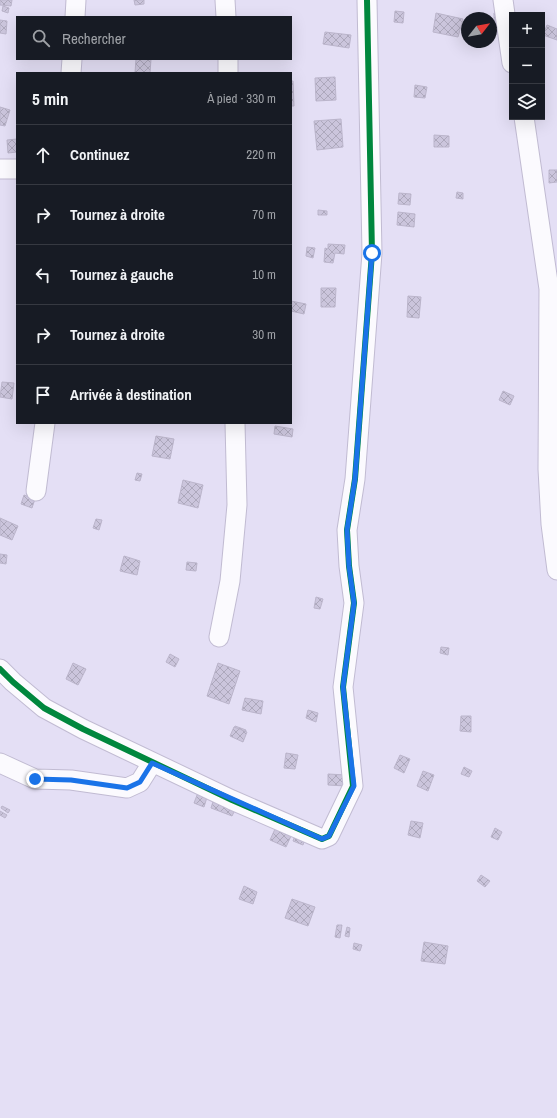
<!DOCTYPE html>
<html lang="fr">
<meta charset="utf-8">
<style>
:root{--surface:#171b24;--page:#242831;--text:#f1f3f6;--muted:#9ea1a6;--line:#363941}
body{margin:0;font-family:"Archivo Narrow",sans-serif;background:var(--page);color:var(--text)}
.controls{position:absolute;right:12px;top:12px;display:grid;overflow:hidden;border-radius:0px;box-shadow:0 4px 16px #0002}
.controls button{width:36px;height:36px;display:grid;place-items:center;padding:0;border:0;border-bottom:1px solid var(--line);background:var(--surface);color:var(--text);font:20px sans-serif}
.compass{position:absolute;left:461px;top:12px;width:36px;height:36px;border-radius:50%;background:var(--surface);box-shadow:0 4px 16px #0002;rotate:59deg}
.stop{position:absolute;width:12px;height:12px;margin:-9px;border:3px solid #1a73e8;border-radius:50%;background:#fff}
.stop.end{background:#1a73e8;border-color:#fff;box-shadow:0 1px 4px #0008}
.list{margin:0;padding:0;list-style:none}
h2{display:flex;justify-content:space-between;align-items:center;height:52px;margin:0;padding:0 16px;font-size:17px}
h2 small{font-size:13px;font-weight:400;color:var(--muted)}
.list li{display:grid;grid-template-columns:26px 1fr auto;gap:12px;align-items:center;box-sizing:border-box;height:60px;padding:0 16px;border-top:1px solid var(--line)}
.list b{display:block;font-size:15px;white-space:nowrap}
.list em{font-size:13px;font-style:normal;color:var(--muted)}
.icon{flex:none;width:22px;height:22px;fill:none;stroke:currentColor;stroke-width:2;stroke-linecap:round;stroke-linejoin:round}
.map{position:relative;flex:none;width:557px;height:1118px;overflow:hidden}
.search{position:absolute;background:var(--surface);box-shadow:0 4px 16px #0002;left:16px;top:16px;width:276px;height:44px;display:flex;align-items:center;gap:10px;box-sizing:border-box;padding:0 14px;border-radius:0px;color:var(--muted);font-size:15px}
.panel{position:absolute;background:var(--surface);box-shadow:0 4px 16px #0002;left:16px;top:72px;width:276px;height:352px;border-radius:0px}
.map>svg:first-child{display:block}
.building{fill:url(#building-cross-hatch);stroke:#bbb5cb}
.lines{fill:none;stroke-linecap:round;stroke-linejoin:round}
.minor-casing{stroke:#c1bbd2;stroke-width:21}
.minor{stroke:#fbfafe;stroke-width:19}
.cycleway-casing{stroke:#fdfdfd;stroke-width:8}
.cycleway{stroke:#00873e;stroke-width:6}
.route{stroke:#1a73e8;stroke-width:5}
</style>
<div class="map">
<svg width="557" height="1118" viewBox="0 0 557 1118">
<defs>
<pattern id="building-cross-hatch" width="8" height="8" patternUnits="userSpaceOnUse"><rect width="8" height="8" fill="#cbc5dc"/><path d="M0 0l8 8M0 8l8-8" fill="none" stroke="#ada8bc"/></pattern>
</defs>
<rect width="100%" height="100%" fill="#e4dff5"/>
<!-- building -->
<g class="building">
<polygon points="0,0 12,0 11,6 0,5"/>
<polygon points="134,0 144,0 144,4 135,5"/>
<polygon points="3,6 9,8 8,13 2,11"/>
<polygon points="395,11 404,12 403,23 394,22"/>
<polygon points="503,12 504,27 494,27 494,13"/>
<polygon points="436,13 463,19 458,37 433,32"/>
<polygon points="0,20 7,21 6,34 0,33"/>
<polygon points="547,25 557,29 557,40 543,35"/>
<polygon points="325,32 351,35 349,48 323,44"/>
<polygon points="136,59 151,59 150,73 135,73"/>
<polygon points="335,77 336,100 316,101 315,78"/>
<polygon points="291,81 293,81 294,106 291,106"/>
<polygon points="415,85 427,87 425,98 414,97"/>
<polygon points="0,107 10,110 5,126 0,125"/>
<polygon points="341,119 343,147 317,150 314,121"/>
<polygon points="434,135 449,136 449,147 434,147"/>
<polygon points="17,139 17,152 8,153 7,140"/>
<polygon points="549,170 557,170 557,182 549,183"/>
<polygon points="457,192 463,193 463,199 456,198"/>
<polygon points="399,193 411,194 410,205 398,204"/>
<polygon points="318,210 327,211 327,215 318,215"/>
<polygon points="398,212 415,214 414,227 397,225"/>
<polygon points="328,244 345,245 344,254 335,253 333,263 324,262 325,248 328,249"/>
<polygon points="307,247 315,248 313,258 306,256"/>
<polygon points="321,288 336,288 335,307 321,307"/>
<polygon points="408,296 421,297 419,318 407,317"/>
<polygon points="291,301 306,304 304,314 291,311"/>
<polygon points="2,382 14,383 12,399 0,397"/>
<polygon points="503,391 514,396 510,405 499,400"/>
<polygon points="275,426 293,429 292,437 274,434"/>
<polygon points="156,436 174,439 170,459 152,456"/>
<polygon points="137,473 142,474 140,481 135,480"/>
<polygon points="183,480 203,485 198,508 178,503"/>
<polygon points="24,495 35,499 32,508 21,504"/>
<polygon points="0,518 18,526 12,540 0,535"/>
<polygon points="96,519 102,520 99,530 93,528"/>
<polygon points="0,554 7,555 6,564 0,563"/>
<polygon points="124,556 140,561 137,575 120,571"/>
<polygon points="187,562 197,563 196,571 186,570"/>
<polygon points="316,597 323,599 320,609 314,608"/>
<polygon points="441,647 449,648 448,655 440,653"/>
<polygon points="170,654 179,659 175,667 166,662"/>
<polygon points="73,663 86,669 78,685 66,679"/>
<polygon points="218,663 240,671 229,704 207,696"/>
<polygon points="245,698 263,701 261,714 242,710"/>
<polygon points="308,710 318,713 316,722 306,718"/>
<polygon points="461,716 471,716 471,732 460,731"/>
<polygon points="235,726 246,730 243,739 232,735"/>
<polygon points="234,727 247,732 243,742 230,736"/>
<polygon points="286,753 298,755 295,769 284,768"/>
<polygon points="400,755 410,759 404,773 394,768"/>
<polygon points="464,767 472,771 469,777 461,774"/>
<polygon points="423,771 434,775 428,791 417,786"/>
<polygon points="328,774 346,775 346,786 328,785"/>
<polygon points="199,790 208,794 204,807 194,803"/>
<polygon points="215,795 238,804 232,816 211,808"/>
<polygon points="2,806 10,810 8,813 1,808"/>
<polygon points="0,811 7,815 5,818 0,815"/>
<polygon points="411,821 423,823 420,838 408,835"/>
<polygon points="495,828 502,832 498,840 491,837"/>
<polygon points="275,829 291,836 286,847 270,840"/>
<polygon points="295,835 305,839 303,845 293,841"/>
<polygon points="481,875 490,881 485,887 477,881"/>
<polygon points="244,886 257,892 253,904 239,899"/>
<polygon points="292,899 315,907 308,926 285,918"/>
<polygon points="337,925 342,925 340,938 335,937"/>
<polygon points="347,927 350,928 349,937 345,936"/>
<polygon points="424,942 448,946 445,964 421,961"/>
<polygon points="354,943 362,945 360,951 353,949"/>
</g>
<g class="lines">
<!-- minor casing -->
<g class="minor-casing">
<g id="minor">
<polyline points="225,0 226,17"/>
<polyline points="503,0 512,63"/>
<polyline points="75,17 76,0"/>
<polyline points="228,59 228,73"/>
<polyline points="71,73 72,59"/>
<polyline points="524,117 549,289 548,469 551,524 557,570"/>
<polyline points="0,169 17,169"/>
<polyline points="36,491 45,423"/>
<polyline points="219,637 230,581 237,505 235,423"/>
<polyline points="0,669 13,682 44,708 83,729 232,800 322,839 329,836 353,786 343,687 354,603 349,566 347,530 355,479 372,253 367,0"/>
<polyline points="0,763 35,779 71,780 127,788 140,782 152,763"/>
</g>
</g>
<!-- minor -->
<use href="#minor" class="minor"/>
<!-- cycleway casing -->
<g class="cycleway-casing">
<polyline id="cycleway" points="0,669 13,682 44,708 83,729 232,800 322,839 329,836 353,786 343,687 354,603 349,566 347,530 355,479 372,253 367,0"/>
</g>
<!-- cycleway -->
<use href="#cycleway" class="cycleway"/>
</g>
<g class="lines">
<!-- route -->
<polyline class="route" points="35,779 71,780 127,788 140,782 152,763 322,839 329,836 354,786 343,687 354,603 349,566 347,530 355,479 372,253"/>
</g>
</svg>
<div class="controls">
<button>+</button>
<button>−</button>
<button><svg class="icon" aria-label="layers" viewBox="0 0 24 24"><path d="M12 4l9 5-9 5-9-5zM3 14l9 5 9-5"/></svg></button>
</div>
<svg class="compass" viewBox="-18 -18 36 36"><path d="M0-13l5 13h-10z" fill="#e53935"/><path d="M0 13l5-13h-10z" fill="#9ea1a6"/></svg>
<div class="stop" style="left:372px;top:253px"></div>
<div class="stop end" style="left:35px;top:779px"></div>
<div class="search"><svg class="icon" aria-label="search" viewBox="0 0 24 24"><circle cx="10" cy="10" r="6"/><path d="M15 15l6 6"/></svg>Rechercher</div>
<section class="panel">
<h2>5 min<small>À pied · 330 m</small></h2>
<ul class="list">
<li><svg class="icon" aria-label="ahead" viewBox="0 0 24 24"><path d="M12 20V5M6 11l6-6 6 6"/></svg><div><b>Continuez</b></div><em>220 m</em></li>
<li><svg class="icon" aria-label="right" viewBox="0 0 24 24"><path d="M7 20v-9h11M14 6l5 5-5 5"/></svg><div><b>Tournez à droite</b></div><em>70 m</em></li>
<li><svg class="icon" aria-label="left" viewBox="0 0 24 24"><path d="M17 20v-9H6M10 6l-5 5 5 5"/></svg><div><b>Tournez à gauche</b></div><em>10 m</em></li>
<li><svg class="icon" aria-label="right" viewBox="0 0 24 24"><path d="M7 20v-9h11M14 6l5 5-5 5"/></svg><div><b>Tournez à droite</b></div><em>30 m</em></li>
<li><svg class="icon" aria-label="arrive" viewBox="0 0 24 24"><path d="M6 21V4h12l-3 4 3 4H6"/></svg><div><b>Arrivée à destination</b></div></li>
</ul>
</section>
</div>
